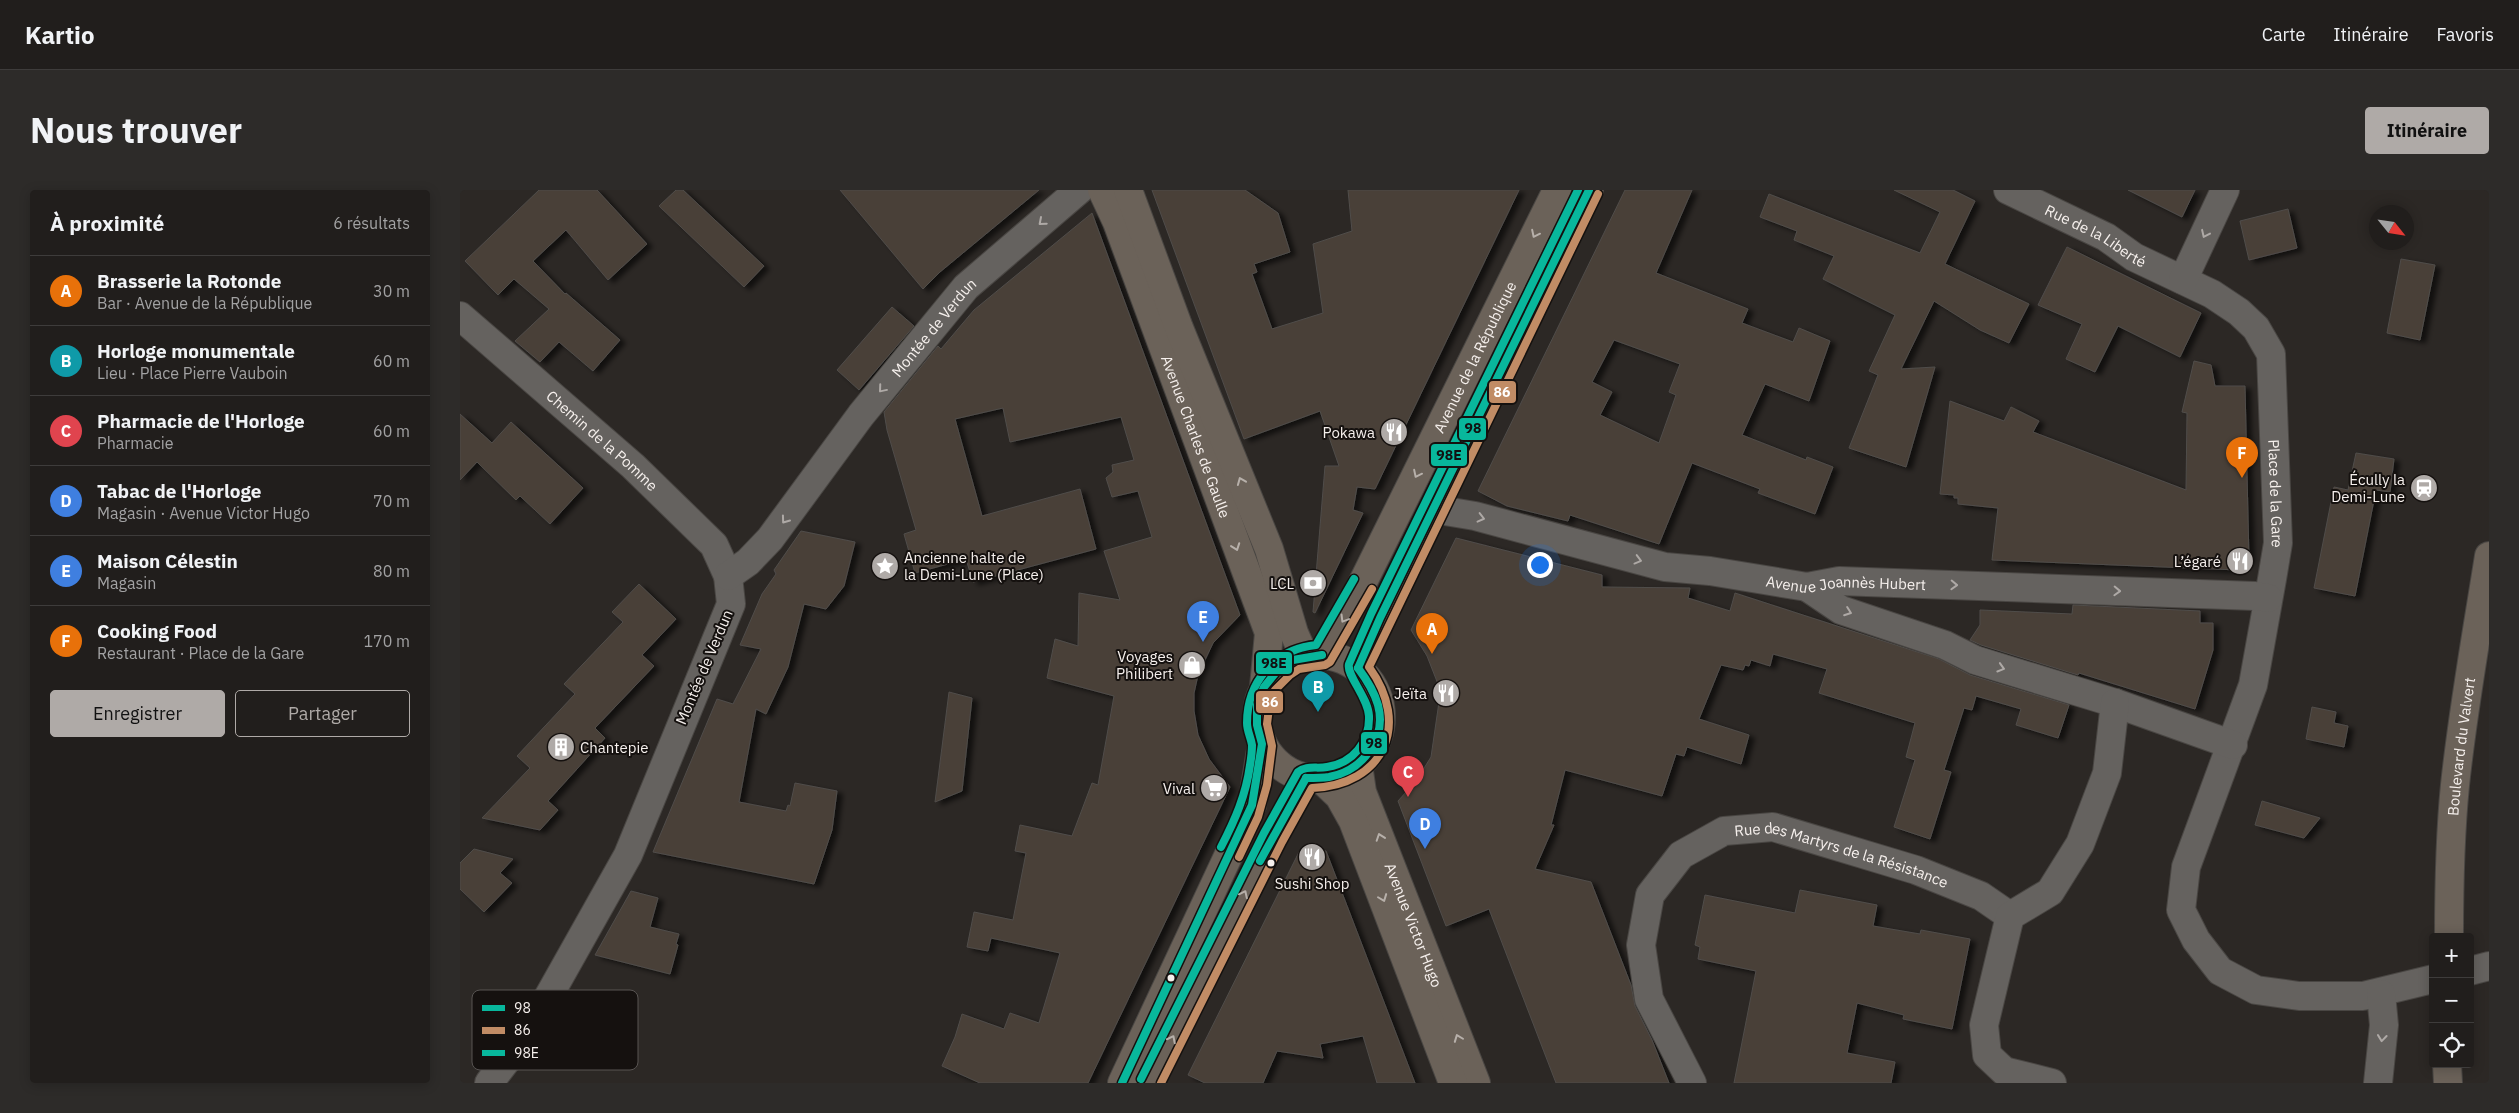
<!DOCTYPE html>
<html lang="fr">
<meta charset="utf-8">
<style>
:root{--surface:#211e1c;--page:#2d2b29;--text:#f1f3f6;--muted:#a2a2a3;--line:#3e3c3b;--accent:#afaaa7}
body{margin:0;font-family:"IBM Plex Sans",sans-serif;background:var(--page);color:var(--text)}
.controls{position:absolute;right:15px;bottom:15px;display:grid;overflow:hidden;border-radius:5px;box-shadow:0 2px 12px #0003}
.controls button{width:45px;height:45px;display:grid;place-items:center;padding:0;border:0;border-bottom:1px solid var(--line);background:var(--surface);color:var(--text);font:25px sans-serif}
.compass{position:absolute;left:1909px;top:15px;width:45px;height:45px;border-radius:50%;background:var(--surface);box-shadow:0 2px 12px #0003;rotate:120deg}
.you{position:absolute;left:1079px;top:374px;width:18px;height:18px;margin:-12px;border:4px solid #fff;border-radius:50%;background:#1a73e8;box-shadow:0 0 0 8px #1a73e833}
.badge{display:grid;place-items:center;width:32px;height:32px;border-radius:50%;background:var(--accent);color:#fff;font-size:16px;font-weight:700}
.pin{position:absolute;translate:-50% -41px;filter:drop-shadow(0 1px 2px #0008)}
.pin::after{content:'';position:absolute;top:26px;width:18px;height:15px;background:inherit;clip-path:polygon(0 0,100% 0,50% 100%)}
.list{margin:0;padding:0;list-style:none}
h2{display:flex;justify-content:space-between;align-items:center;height:65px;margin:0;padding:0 20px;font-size:21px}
h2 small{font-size:16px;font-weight:400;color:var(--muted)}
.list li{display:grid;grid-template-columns:32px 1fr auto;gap:15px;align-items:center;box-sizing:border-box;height:70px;padding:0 20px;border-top:1px solid var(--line)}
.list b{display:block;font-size:19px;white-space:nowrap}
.list p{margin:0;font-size:16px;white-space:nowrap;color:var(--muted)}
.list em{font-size:16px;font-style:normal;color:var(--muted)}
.actions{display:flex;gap:10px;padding:15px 20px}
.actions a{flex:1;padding:11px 0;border:1px solid var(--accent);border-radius:5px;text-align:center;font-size:18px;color:var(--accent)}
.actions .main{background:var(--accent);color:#111}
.icon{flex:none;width:28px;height:28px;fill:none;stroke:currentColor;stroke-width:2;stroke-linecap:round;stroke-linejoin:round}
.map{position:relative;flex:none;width:2029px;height:893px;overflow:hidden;border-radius:5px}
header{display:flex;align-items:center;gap:30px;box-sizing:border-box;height:70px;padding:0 25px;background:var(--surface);border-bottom:1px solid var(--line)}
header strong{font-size:24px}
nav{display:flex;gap:28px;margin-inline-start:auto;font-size:18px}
.intro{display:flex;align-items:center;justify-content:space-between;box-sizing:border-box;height:120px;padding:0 30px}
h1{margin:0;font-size:35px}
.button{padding:12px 22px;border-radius:5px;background:var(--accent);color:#111;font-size:18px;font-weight:700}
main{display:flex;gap:30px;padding:0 30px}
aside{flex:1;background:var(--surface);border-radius:5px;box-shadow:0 2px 12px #0003}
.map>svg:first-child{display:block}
.building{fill:#493f38;stroke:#504d4a;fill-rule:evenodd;filter:url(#shadow)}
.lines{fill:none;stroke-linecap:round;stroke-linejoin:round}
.minor-casing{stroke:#494643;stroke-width:30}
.primary-casing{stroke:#494643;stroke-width:30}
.minor{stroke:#65625f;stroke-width:28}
.primary{stroke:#6b6259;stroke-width:28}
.bus-1-casing{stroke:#15110f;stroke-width:11}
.bus-2-casing{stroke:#15110f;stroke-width:11}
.bus-3-casing{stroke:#15110f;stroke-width:11}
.bus-1{stroke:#08b79c;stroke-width:8}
.bus-2{stroke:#c18c65;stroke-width:8}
.bus-3{stroke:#08b79c;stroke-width:8}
.oneway{stroke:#aea9a6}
.oneway2{stroke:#b7b0aa}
.bus-dot{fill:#f6f0ed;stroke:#15110f;stroke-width:2}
.labels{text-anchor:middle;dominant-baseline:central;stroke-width:4;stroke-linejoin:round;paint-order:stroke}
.street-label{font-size:15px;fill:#f6f0ed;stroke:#15110f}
.poi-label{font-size:15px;fill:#f6f0ed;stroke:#15110f;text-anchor:end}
.key{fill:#15110f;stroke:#585452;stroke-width:1}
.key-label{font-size:14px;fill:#f6f0ed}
.line-badge{stroke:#15110f;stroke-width:2}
.badge-label{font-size:14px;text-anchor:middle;font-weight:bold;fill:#fff}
.pale-badge-label{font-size:14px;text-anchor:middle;font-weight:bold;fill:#111}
</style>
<header>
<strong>Kartio</strong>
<nav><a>Carte</a><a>Itinéraire</a><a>Favoris</a></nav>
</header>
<div class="intro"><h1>Nous trouver</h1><a class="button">Itinéraire</a></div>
<main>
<aside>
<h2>À proximité<small>6 résultats</small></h2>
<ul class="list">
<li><span class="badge" style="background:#e8710a">A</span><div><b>Brasserie la Rotonde</b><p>Bar · Avenue de la République</p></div><em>30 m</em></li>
<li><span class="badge" style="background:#0f9aa8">B</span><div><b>Horloge monumentale</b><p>Lieu · Place Pierre Vauboin</p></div><em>60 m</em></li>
<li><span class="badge" style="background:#e0444e">C</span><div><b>Pharmacie de l'Horloge</b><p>Pharmacie</p></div><em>60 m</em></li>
<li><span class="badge" style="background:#3f7fe0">D</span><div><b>Tabac de l'Horloge</b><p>Magasin · Avenue Victor Hugo</p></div><em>70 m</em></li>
<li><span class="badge" style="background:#3f7fe0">E</span><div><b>Maison Célestin</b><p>Magasin</p></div><em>80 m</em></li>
<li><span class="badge" style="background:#e8710a">F</span><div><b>Cooking Food</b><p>Restaurant · Place de la Gare</p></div><em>170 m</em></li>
</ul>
<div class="actions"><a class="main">Enregistrer</a><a>Partager</a></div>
</aside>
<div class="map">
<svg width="2029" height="893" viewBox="0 0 2029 893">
<defs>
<filter id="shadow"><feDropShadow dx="5.5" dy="3" stdDeviation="2.5" flood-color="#0009"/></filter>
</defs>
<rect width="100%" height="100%" fill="#2c2825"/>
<!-- building -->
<g class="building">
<polygon points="79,0 137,0 187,54 148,90 106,40 73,71 105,104 106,103 160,150 133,181 99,152 80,172 55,151 89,119 54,89 38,105 5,71"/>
<polygon points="216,0 223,0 304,76 284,97 199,16"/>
<polygon points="380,0 579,0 480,82 463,99"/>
<polygon points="692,0 785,0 818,23 830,62 794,74 797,82 792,84 812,139 863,123 853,54 892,41 888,0 1059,0 915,299 897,297 893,320 903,323 855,423 853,422 865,276 879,276 860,221 784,249"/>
<path d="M1165,0H1232L1196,83L1288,119L1282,133L1333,152L1339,138L1370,151L1349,211L1305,194L1282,245L1346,270L1347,267L1373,277L1355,324L1298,303L1300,299L1232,273L1199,354L1110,325L1108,331L1047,316L1018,301ZM1154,150L1220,174L1209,202L1216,205L1199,253L1140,225L1152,202L1132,192Z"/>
<polygon points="1434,0 1493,0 1515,11 1485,74 1569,114 1549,153 1520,140 1474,111 1441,179 1475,177 1446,277 1389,258 1418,185 1409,181 1435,125 1363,89 1374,66 1334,50 1337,41 1300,27 1309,4 1460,63 1480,22"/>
<polygon points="1668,0 1735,0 1722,27"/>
<polygon points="1828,19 1837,58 1789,70 1780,31"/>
<polygon points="632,23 780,425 753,453 738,485 734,503 734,521 738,545 749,569 770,597 628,893 520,893 482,876 495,847 502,824 544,839 550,823 579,833 600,763 531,748 528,761 507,757 514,722 553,730 566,663 555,661 560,635 612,646 632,593 638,595 654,506 587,488 595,449 618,456 619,403 660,410 644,361 692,347 678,301 652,307 646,288 653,282 652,275 674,270 661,227 550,252 543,218 495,229 522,326 620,299 636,359 513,392 506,369 455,383 444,344 456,340 427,240 424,222 478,156 481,159 514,120"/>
<polygon points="1607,57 1741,123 1720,167 1658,136 1635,182 1606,169 1622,134 1578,115"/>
<polygon points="1941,69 1975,75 1960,150 1927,143"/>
<polygon points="432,117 454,136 399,200 377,180"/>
<polygon points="1734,171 1751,175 1755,196 1785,196 1789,370 1778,380 1532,370 1538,318 1498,314 1498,308 1494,308 1494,305 1480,304 1490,211 1544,231 1551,217 1579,231 1573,242 1726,300 1727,223 1722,222"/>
<polygon points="0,224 32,253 51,232 123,298 90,334 60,306 56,310 17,272 0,290"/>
<polygon points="1896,263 1934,269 1930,302 1916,300 1895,406 1854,398 1874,297 1888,300"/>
<polygon points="341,341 395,352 384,396 366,419 344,414 328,477 306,524 296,519 279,612 326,621 328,615 330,616 335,593 377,601 372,640 354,694 193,662 257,509 273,514 301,459 280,455 302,404 316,384 314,380"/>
<polygon points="996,348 1142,385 1142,397 1230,398 1228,408 1270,421 1275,403 1479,469 1510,485 1609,515 1598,548 1556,535 1561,519 1516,506 1512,520 1504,518 1484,580 1491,582 1470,649 1434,637 1455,570 1446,567 1455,533 1359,503 1367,479 1313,464 1310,476 1291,470 1289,476 1285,475 1283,480 1261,475 1239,529 1289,545 1281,574 1227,557 1224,566 1216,564 1202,606 1105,580 1091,635 1094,635 1075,679 1131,692 1171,795 1175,816 1192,850 1209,893 1096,893 1029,719 986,736 938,611 956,591 971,567 979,512 978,494 967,466 951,440"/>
<polygon points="179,394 216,429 182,465 194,476 135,538 145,548 88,611 98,620 80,640 22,628 70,578 57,566 115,504 104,494 163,432 152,422"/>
<polygon points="1613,415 1740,421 1740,433 1753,433 1753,460 1735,519 1619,483 1618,485 1521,455 1510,450 1520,435 1520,420 1612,424"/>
<polygon points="489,502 512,508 502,601 475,612"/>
<polygon points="1852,517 1876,522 1874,533 1888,536 1884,557 1846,549"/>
<polygon points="1802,611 1860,628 1844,648 1795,635"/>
<polygon points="14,659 53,669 40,683 52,693 24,722 0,699 0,673"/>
<polygon points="840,660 866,661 955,893 917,893 903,846 860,854 863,868 817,861 803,893 745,893 728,885"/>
<polygon points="1340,700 1417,715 1413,736 1460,744 1461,740 1510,749 1492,839 1443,829 1444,825 1397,813 1387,863 1435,872 1431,893 1274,893 1296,781 1238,769 1240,757 1235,755 1245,705 1335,723"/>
<polygon points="171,701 198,708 190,737 219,744 216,754 218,755 210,784 135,765"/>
</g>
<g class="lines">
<!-- minor casing -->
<g class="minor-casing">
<g id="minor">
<path id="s1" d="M1548,0L1646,47L1674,67L1752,104L1779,122L1796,138L1811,164L1818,353L1812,389L1793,495L1726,677L1721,720L1736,750L1760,781L1796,800L1839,806H1903L1973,789"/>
<polyline points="1723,90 1765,0"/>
<path id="s2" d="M0,126L173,276L254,355L268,386L271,414L168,665L82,818L63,849L29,893"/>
<path id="s3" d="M973,319L1015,326L1205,377L1250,381L1347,397L1379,391L1795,406L1808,408"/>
<path id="s4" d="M268,386L288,372L310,349L401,225L506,97L619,0"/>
<polyline points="1347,397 1381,420 1485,455 1515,470 1655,513 1773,555"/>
<polyline points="2010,781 2029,776"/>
<path id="s5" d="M1232,893L1189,809L1181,755L1190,705L1221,665L1264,641L1313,637L1456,680L1521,706L1550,726"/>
<polyline points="1592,893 1544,881 1527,865 1524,835 1550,726 1590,702 1620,654 1647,583 1655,513"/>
<polyline points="1918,893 1924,835 1921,804"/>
</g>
</g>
<!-- primary casing -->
<g class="primary-casing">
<g id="primary">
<path id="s6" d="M642,0L657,32L809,443L804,497"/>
<polyline points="668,0 719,138 809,359 834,443 841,459 848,466"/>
<path id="s7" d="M862,465L896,406L1097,0"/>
<circle cx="859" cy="527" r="62"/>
<polyline points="898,478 920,428 1129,0"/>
<path id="s8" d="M898,575L902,602L1016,893"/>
<polyline points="861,589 879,606 893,631 993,893"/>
<path id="s9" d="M1989,747C1989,696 1990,645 1995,595C2003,519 2017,442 2029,366"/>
<polyline points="1987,874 1988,893"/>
<polyline points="662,893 792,615 802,554"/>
<polyline points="690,893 813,647 846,588"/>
</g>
</g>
<!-- minor -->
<use href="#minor" class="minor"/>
<!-- primary -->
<use href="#primary" class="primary"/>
<!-- bus-1 casing -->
<g class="bus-1-casing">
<g id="bus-1">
<polyline points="898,478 920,428 1129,0"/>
<path d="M846,588C854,588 862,588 869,587C902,581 927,549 918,515C914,501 907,490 898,478"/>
<polyline points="800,671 846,588"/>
<polyline points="662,893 792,615 802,554 797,535 797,515 804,497 817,481 833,470 862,465"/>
</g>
</g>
<!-- bus-2 casing -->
<g class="bus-2-casing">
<g id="bus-2">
<polyline points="779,667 798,627 807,595 812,556 807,534 810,510 815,500 830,485 839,479 865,475 870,472 912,399"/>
<path d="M701,893L822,652L852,598C924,595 951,535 909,477L1138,4"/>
</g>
</g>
<!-- bus-3 casing -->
<g class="bus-3-casing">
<g id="bus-3">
<path d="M761,657C775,630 786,605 790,575C791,569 792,561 792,555C791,548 787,541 787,533C787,492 815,459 856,455L894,389"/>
<path d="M681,889L804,643L838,582C846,575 857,579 867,577C893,573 910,552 909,526C908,507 886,485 889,474L911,424L1118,0"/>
</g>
</g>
<!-- bus-1 -->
<use href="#bus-1" class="bus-1"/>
<!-- bus-2 -->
<use href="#bus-2" class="bus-2"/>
<!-- bus-3 -->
<use href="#bus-3" class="bus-3"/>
</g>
<!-- one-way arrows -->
<defs><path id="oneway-chevron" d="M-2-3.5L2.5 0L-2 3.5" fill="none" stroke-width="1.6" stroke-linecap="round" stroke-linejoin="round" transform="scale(1.25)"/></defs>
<g class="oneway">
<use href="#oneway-chevron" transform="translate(582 32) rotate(139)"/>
<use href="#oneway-chevron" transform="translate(1745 44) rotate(115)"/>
<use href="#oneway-chevron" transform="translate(422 199) rotate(130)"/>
<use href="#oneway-chevron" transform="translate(1021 328) rotate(14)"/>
<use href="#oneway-chevron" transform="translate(325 330) rotate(126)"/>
<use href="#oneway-chevron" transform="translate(1178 370) rotate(15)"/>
<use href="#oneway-chevron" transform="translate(1494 395) rotate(2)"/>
<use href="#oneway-chevron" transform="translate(1657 401) rotate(2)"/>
<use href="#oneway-chevron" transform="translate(1388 422) rotate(20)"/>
<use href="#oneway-chevron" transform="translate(1541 478) rotate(17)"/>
<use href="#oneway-chevron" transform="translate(1922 848) rotate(96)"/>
</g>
<g class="oneway2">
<use href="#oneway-chevron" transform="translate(1075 44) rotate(116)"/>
<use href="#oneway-chevron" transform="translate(957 284) rotate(116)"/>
<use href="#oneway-chevron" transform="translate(781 291) rotate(-112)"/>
<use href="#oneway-chevron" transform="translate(776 357) rotate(70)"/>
<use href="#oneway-chevron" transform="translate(884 429) rotate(121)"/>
<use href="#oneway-chevron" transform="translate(920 647) rotate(-109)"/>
<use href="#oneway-chevron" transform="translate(784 704) rotate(-64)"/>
<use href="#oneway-chevron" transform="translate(923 708) rotate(69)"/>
<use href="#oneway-chevron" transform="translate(998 848) rotate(-111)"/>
<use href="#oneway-chevron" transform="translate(712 849) rotate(-63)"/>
</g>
<!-- icons -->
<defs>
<g id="restaurant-disc" transform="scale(1.4375)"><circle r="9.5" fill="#afaaa7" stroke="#15110f"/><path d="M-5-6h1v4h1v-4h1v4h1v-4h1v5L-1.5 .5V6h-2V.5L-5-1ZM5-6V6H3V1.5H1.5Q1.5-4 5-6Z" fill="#fff"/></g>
<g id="station-disc" transform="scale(1.4375)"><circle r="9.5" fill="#afaaa7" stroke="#15110f"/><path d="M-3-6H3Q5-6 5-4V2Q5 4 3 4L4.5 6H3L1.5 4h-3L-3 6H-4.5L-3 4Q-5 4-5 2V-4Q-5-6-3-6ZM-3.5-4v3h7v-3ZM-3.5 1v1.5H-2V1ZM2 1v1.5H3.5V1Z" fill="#fff"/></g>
<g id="sight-disc" transform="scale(1.4375)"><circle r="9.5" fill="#afaaa7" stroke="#15110f"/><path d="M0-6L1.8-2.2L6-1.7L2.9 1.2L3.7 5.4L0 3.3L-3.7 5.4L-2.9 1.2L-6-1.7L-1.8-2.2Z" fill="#fff"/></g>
<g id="bank-disc" transform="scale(1.4375)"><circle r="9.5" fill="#afaaa7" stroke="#15110f"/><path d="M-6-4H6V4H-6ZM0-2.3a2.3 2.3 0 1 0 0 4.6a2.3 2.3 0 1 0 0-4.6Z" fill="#fff"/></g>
<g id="shop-disc" transform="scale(1.4375)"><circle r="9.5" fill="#afaaa7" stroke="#15110f"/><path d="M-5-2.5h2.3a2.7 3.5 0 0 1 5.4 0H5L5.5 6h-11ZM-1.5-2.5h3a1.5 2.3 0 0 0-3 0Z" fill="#fff"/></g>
<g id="building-disc" transform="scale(1.4375)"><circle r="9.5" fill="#afaaa7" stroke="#15110f"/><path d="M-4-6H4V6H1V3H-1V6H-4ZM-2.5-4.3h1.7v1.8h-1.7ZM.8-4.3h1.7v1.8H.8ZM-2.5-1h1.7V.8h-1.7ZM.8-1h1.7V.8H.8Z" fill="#fff"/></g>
<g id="supermarket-disc" transform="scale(1.4375)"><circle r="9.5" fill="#afaaa7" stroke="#15110f"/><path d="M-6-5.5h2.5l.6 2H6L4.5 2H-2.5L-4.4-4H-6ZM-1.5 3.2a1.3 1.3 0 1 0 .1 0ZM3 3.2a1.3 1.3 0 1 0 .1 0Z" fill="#fff"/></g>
</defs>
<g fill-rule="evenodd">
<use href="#restaurant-disc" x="934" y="242"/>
<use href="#station-disc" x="1964" y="298"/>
<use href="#restaurant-disc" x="1780" y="371"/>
<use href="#sight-disc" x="425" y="376"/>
<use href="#bank-disc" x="853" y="393"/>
<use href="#shop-disc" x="732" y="475"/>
<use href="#restaurant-disc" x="986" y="503"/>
<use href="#building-disc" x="101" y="557"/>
<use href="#supermarket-disc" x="754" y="598"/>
<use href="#restaurant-disc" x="852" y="667"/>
</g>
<!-- markers -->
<g class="bus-dot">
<circle cx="811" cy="673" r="4.5"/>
<circle cx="711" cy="788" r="4.5"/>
</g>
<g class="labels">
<!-- street labels -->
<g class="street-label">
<text stroke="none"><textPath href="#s1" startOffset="99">Rue de la Liberté</textPath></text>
<text stroke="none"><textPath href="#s4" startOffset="324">Montée de Verdun</textPath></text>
<text stroke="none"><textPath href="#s7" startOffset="335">Avenue de la République</textPath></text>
<text stroke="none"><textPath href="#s6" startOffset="264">Avenue Charles de Gaulle</textPath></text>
<text stroke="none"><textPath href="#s2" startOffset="189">Chemin de la Pomme</textPath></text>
<text stroke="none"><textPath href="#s1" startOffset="455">Place de la Gare</textPath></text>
<text stroke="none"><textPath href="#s3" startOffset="422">Avenue Joannès Hubert</textPath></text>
<text transform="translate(244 477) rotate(-67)">Montée de Verdun</text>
<text stroke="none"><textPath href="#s9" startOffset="191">Boulevard du Valvert</textPath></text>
<text stroke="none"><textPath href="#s5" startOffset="421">Rue des Martyrs de la Résistance</textPath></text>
<text stroke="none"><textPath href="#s8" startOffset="170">Avenue Victor Hugo</textPath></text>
</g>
<!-- poi labels -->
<g class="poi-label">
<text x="915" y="242">Pokawa</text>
<text x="1945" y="289">Écully la<tspan x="1945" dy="17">Demi-Lune</tspan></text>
<text x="444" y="367" text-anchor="start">Ancienne halte de<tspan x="444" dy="17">la Demi-Lune (Place)</tspan></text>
<text x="1761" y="371">L’égaré</text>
<text x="834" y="393">LCL</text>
<text x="713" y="466">Voyages<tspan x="713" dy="17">Philibert</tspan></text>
<text x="967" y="503">Jeïta</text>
<text x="120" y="557" text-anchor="start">Chantepie</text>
<text x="735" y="598">Vival</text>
<text x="852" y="693" text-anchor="middle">Sushi Shop</text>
</g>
</g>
<!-- legend -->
<rect x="12" y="800" width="166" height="80" rx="8" class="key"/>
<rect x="22" y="815" width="23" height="6" fill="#08b79c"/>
<rect x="22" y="837" width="23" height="7" fill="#c18c65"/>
<rect x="22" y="860" width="23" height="6" fill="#08b79c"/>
<g class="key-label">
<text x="54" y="823">98</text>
<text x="54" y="845">86</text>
<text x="54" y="868">98E</text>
</g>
<g class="line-badge">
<rect x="1028" y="190" width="29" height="24" rx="5" fill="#c18c65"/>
<rect x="998" y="227" width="29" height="24" rx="5" fill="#08b79c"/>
<rect x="970" y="253" width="38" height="24" rx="5" fill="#08b79c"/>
<rect x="795" y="461" width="38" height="24" rx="5" fill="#08b79c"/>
<rect x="795" y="500" width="29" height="24" rx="5" fill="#c18c65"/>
<rect x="900" y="541" width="28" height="24" rx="5" fill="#08b79c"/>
</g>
<g class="badge-label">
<text x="1042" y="207">86</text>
<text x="810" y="517">86</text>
</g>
<g class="pale-badge-label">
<text x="1013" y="243">98</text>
<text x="989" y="270">98E</text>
<text x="814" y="478">98E</text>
<text x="914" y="558">98</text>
</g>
</svg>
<div class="controls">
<button>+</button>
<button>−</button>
<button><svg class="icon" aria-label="locate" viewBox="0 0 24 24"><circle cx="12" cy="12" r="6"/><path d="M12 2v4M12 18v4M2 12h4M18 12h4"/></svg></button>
</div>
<svg class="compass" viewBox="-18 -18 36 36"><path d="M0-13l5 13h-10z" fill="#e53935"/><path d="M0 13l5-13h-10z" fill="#a2a2a3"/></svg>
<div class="you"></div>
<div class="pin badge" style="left:972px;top:464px;background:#e8710a">A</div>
<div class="pin badge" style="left:858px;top:522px;background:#0f9aa8">B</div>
<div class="pin badge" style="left:948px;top:607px;background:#e0444e">C</div>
<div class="pin badge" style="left:965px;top:659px;background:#3f7fe0">D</div>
<div class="pin badge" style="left:743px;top:452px;background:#3f7fe0">E</div>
<div class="pin badge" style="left:1782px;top:288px;background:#e8710a">F</div>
</div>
</main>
